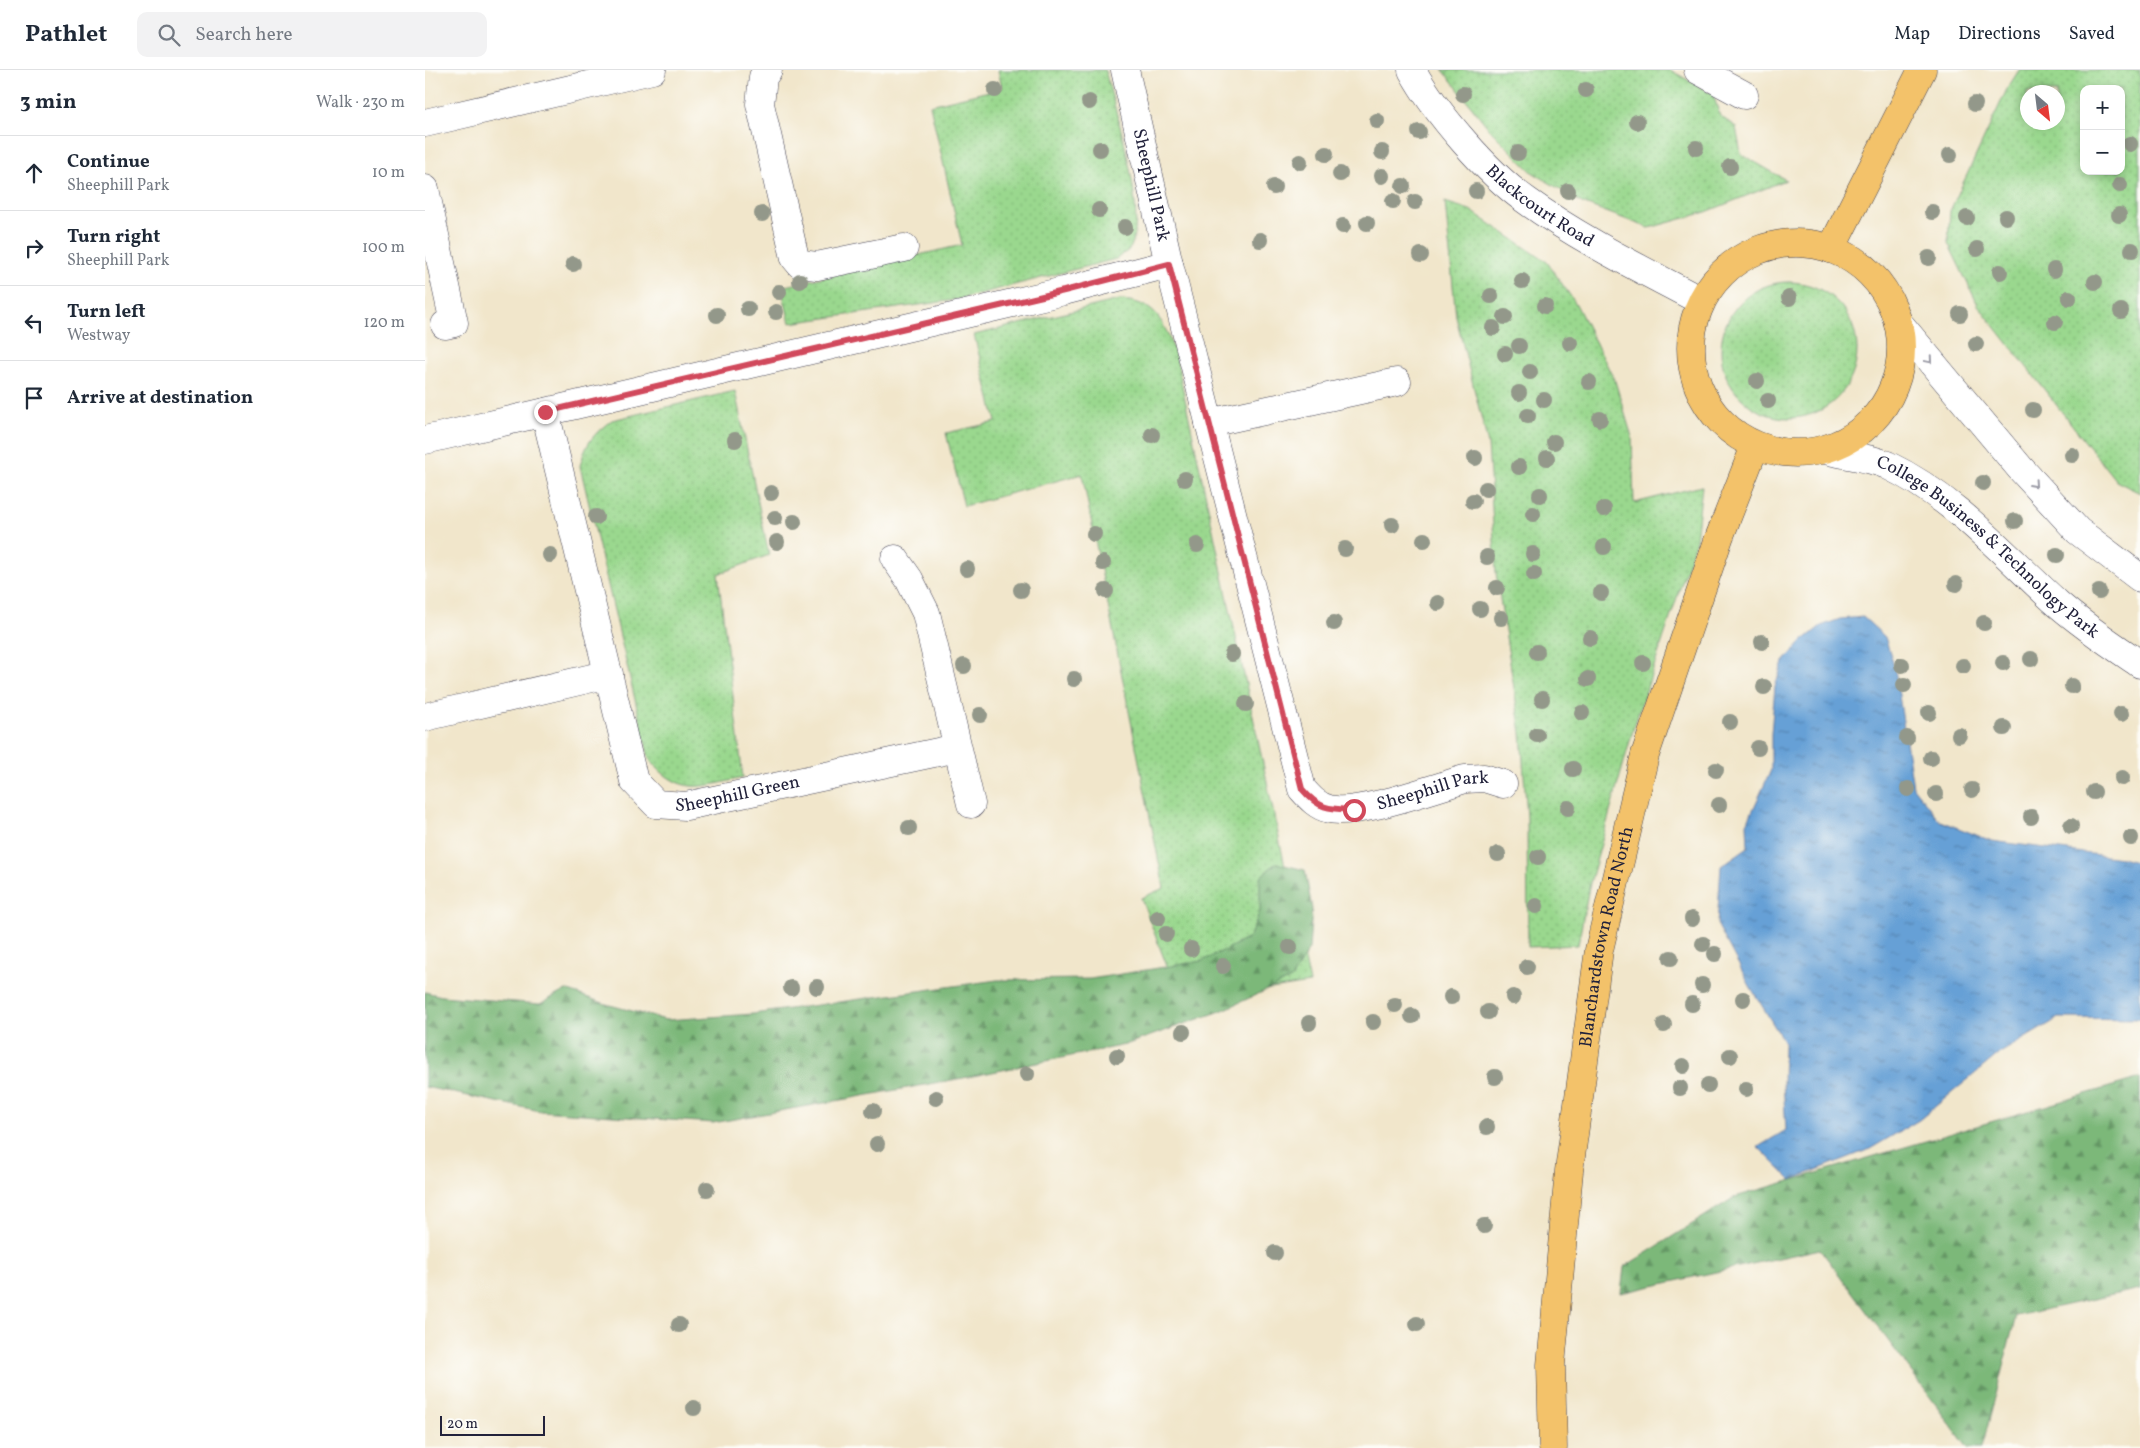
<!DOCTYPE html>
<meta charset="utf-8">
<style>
:root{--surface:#fff;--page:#f2f2f3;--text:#1f2937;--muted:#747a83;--line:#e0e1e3}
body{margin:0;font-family:Vollkorn,serif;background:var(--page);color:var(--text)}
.controls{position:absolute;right:15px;top:15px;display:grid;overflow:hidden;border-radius:10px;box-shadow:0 2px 8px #0003}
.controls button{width:45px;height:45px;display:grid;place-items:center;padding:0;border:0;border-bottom:1px solid var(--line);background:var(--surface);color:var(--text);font:25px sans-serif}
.compass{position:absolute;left:1595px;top:15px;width:45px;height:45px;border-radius:50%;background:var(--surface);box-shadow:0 2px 8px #0003;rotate:152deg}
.scale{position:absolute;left:15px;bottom:12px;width:105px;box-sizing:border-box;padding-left:5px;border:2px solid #22223b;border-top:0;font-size:14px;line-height:18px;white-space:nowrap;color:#22223b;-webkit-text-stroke:4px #fdfcf7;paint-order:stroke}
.stop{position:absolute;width:15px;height:15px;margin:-11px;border:4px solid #d1495b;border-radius:50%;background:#fff}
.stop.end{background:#d1495b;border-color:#fff;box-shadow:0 1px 5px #0008}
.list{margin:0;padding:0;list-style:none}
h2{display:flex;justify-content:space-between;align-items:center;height:65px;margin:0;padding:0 20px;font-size:21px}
h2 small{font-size:16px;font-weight:400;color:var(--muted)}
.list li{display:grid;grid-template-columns:32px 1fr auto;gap:15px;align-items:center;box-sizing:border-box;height:75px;padding:0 20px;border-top:1px solid var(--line)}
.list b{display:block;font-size:19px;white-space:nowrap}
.list p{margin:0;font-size:16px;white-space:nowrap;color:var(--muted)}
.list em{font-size:16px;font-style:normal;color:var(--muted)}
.icon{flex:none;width:28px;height:28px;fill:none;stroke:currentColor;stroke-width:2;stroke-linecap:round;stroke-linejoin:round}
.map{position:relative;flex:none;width:1715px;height:1378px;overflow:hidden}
header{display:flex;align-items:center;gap:30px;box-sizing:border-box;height:70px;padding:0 25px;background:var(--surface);border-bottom:1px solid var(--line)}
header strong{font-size:24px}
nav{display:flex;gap:28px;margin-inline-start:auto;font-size:18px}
.search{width:350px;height:45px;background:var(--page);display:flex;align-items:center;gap:12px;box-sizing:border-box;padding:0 18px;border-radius:10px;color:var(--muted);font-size:19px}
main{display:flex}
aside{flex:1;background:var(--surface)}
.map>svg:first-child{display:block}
.grass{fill:url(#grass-dots);stroke:#5e7d64;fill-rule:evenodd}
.forest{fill:url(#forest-firs);stroke:#4e6d5a}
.water{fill:url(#water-ripples);stroke:#446188}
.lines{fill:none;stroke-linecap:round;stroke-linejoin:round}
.minor-casing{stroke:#413f51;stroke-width:29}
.major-casing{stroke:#413f51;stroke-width:29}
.minor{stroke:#fff;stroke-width:28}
.major{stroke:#f3c26a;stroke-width:28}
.tree{fill:#93988a}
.oneway{stroke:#9c9ca7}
.route{stroke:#d1495b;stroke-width:6}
.labels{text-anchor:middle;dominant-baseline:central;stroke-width:4;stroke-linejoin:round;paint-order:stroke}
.street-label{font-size:18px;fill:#22223b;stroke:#fdfcf7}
</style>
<header>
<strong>Pathlet</strong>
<div class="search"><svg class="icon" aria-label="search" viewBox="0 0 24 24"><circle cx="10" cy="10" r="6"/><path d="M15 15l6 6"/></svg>Search here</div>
<nav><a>Map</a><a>Directions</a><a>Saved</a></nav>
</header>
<main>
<aside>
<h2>3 min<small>Walk · 230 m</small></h2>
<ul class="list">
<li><svg class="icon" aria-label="ahead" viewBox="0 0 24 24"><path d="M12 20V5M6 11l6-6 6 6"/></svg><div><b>Continue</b><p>Sheephill Park</p></div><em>10 m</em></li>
<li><svg class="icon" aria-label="right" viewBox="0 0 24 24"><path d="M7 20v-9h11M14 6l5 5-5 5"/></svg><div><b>Turn right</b><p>Sheephill Park</p></div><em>100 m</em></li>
<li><svg class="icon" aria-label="left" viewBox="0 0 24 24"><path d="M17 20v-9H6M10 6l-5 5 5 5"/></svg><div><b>Turn left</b><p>Westway</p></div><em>120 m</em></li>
<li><svg class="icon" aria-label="arrive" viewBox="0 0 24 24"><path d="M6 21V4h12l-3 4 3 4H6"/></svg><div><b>Arrive at destination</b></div></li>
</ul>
</aside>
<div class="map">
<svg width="1715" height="1378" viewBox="0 0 1715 1378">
<defs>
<pattern id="grass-dots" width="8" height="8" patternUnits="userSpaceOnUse" patternTransform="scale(1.25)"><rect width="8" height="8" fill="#9ad88e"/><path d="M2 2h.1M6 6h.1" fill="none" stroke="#84b97b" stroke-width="1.8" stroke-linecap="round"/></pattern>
<pattern id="forest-firs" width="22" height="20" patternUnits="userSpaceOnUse" patternTransform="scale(1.25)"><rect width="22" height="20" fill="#7bb879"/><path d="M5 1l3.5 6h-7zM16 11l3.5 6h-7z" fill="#649564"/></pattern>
<pattern id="water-ripples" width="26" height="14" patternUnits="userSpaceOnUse" patternTransform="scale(1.25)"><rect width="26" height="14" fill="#66a0d6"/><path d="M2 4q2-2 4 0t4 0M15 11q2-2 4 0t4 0" fill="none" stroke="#5482af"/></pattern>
</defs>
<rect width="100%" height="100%" fill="#fdfcf7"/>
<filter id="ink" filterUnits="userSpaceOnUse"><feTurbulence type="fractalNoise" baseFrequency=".02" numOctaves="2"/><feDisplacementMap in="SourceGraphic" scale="10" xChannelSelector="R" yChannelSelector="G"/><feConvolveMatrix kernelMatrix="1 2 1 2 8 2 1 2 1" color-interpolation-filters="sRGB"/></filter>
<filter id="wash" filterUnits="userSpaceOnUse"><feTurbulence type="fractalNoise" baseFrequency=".0096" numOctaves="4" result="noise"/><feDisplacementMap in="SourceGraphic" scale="20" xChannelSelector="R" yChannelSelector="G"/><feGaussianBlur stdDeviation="1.12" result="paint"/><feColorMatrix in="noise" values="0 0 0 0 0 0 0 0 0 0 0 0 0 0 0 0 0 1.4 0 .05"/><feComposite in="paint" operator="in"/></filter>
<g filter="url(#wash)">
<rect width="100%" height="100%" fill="#f1e6cb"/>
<!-- grass -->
<g class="grass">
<path d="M573,0H680C690,41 723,140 706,177C703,182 696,185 691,189L530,230L365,253L356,217L537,175L505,35L577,18Z"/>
<polygon points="1018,0 1245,0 1288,24 1295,46 1311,57 1316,84 1361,110 1281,142 1224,158 1157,133 1107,102 1065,60"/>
<path d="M1594,0H1715V423L1691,411L1553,235L1523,173L1525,141L1582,19ZM1659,19H1696V101H1659ZM1602,22H1632V52H1602Z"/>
<polygon points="1020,132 1045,140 1122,192 1151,234 1190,311 1207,367 1209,433 1277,416 1271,470 1208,660 1164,817 1153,875 1103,877 1102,748 1096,663 1071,503 1063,374 1031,247"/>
<circle cx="1364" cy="280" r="68"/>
<path d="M694,230C733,231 740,255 751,287L885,913L756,933L716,828L739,818L657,404L539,436L521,363L571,352L549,265Z"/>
<path d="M310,321L344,485L293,504L318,708C275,717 256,727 224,689L155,396C161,373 168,364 187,350Z"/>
</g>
<!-- forest -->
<g class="forest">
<polygon points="851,793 880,800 887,839 884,879 866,909 796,941 700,975 538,1008 288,1053 115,1041 0,1017 0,922 17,926 115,934 141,920 181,934 241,950 328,944 572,910 665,909 777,891 824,868 835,841 835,807"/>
<polygon points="1715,1008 1715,1219 1591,1246 1557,1378 1543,1378 1395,1179 1196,1223 1199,1197 1310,1127"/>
</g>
<!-- water -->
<polygon class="water" points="1438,547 1460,567 1470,599 1488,717 1515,751 1567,771 1696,788 1715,793 1715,949 1634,948 1575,983 1494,1050 1445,1079 1366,1110 1333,1077 1361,1060 1358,1013 1359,972 1325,916 1292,854 1296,796 1323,777 1322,753 1346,700 1346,664 1350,616 1358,593 1376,572 1396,556 1415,549"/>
</g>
<g filter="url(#ink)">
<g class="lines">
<!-- minor casing -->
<g class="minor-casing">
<g id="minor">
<polyline points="343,0 338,7 335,34 370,188 375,194 392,196 479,178"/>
<path id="s1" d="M700,0L744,194L877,719C885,728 892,736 904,739C932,746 1009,718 1040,709L1059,708L1078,714"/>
<path id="s2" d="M987,0C1010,42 1063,104 1102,131C1156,170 1218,200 1276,231"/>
<polyline points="1273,0 1319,25"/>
<polyline points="0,53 227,0"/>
<polyline points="0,119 29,253 20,255"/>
<polyline points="1473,252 1595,398 1653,461 1715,508"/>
<path id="s3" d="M120,342L209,711L231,734L261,736L532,678"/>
<polyline points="784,353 972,312"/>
<polyline points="0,370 639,221 744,194"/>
<path id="s4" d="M1400,380C1419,385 1444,387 1462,395C1529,427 1578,484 1632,533C1658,556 1687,575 1715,594"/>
<polyline points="470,489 484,509 501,543 546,734"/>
<polyline points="0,647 184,604"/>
</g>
</g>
<!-- major casing -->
<g class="major-casing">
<g id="major">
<circle cx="1371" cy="278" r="105"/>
<polyline points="1406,179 1497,0"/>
<path id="s5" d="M1128,1378L1126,1295L1144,1101L1174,880L1220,685L1294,468L1330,376"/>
</g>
</g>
<!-- minor -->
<use href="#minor" class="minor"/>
<!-- major -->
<use href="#major" class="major"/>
</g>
<!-- trees -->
<g class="tree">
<circle cx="570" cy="20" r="8"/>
<circle cx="1161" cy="20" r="8"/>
<circle cx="1038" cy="24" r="8"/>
<circle cx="664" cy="32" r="8"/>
<circle cx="1550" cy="34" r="8"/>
<circle cx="952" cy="51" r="8"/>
<circle cx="1212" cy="52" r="8"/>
<circle cx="994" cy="62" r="8"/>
<circle cx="1705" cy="74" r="8"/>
<circle cx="1271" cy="78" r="8"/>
<circle cx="675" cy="79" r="8"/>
<circle cx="957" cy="82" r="8"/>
<circle cx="1093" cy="83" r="8"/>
<circle cx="901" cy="84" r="8"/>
<circle cx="1525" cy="85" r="8"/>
<circle cx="875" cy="92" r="8"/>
<circle cx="1305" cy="97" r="8"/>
<circle cx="915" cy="104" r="8"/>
<circle cx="957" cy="106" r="8"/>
<circle cx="1695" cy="115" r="8"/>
<circle cx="978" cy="116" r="8"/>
<circle cx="849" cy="117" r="8"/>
<circle cx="1051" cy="121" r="8"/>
<circle cx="1143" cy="121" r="8"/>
<circle cx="968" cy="131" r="8"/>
<circle cx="990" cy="132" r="8"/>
<circle cx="674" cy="140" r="8"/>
<circle cx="1507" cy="142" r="8"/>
<circle cx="337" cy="144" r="8"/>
<circle cx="1694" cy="145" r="8"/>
<circle cx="1581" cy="147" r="8"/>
<circle cx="1542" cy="148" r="8"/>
<circle cx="942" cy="153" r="8"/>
<circle cx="918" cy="156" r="8"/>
<circle cx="700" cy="157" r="8"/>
<circle cx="835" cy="170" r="8"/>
<circle cx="1552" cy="179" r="8"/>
<circle cx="1707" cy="180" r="8"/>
<circle cx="996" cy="185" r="8"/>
<circle cx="1504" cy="188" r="8"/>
<circle cx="148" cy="194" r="8"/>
<circle cx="1629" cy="200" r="8"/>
<circle cx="1575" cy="202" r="8"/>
<circle cx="375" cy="211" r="8"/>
<circle cx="1097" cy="211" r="8"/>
<circle cx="1670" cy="212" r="8"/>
<circle cx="354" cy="222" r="8"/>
<circle cx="1066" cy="226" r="8"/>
<circle cx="1364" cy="228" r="8"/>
<circle cx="1644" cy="228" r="8"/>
<circle cx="1120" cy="236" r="8"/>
<circle cx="323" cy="239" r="8"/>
<circle cx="1696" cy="241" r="8"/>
<circle cx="351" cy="242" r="8"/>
<circle cx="1535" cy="244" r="8"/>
<circle cx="292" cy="245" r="8"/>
<circle cx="1080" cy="247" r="8"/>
<circle cx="1630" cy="252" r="8"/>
<circle cx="1068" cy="258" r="8"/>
<circle cx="1145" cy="273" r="8"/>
<circle cx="1551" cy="274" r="8"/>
<circle cx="1094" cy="276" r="8"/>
<circle cx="1080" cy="284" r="8"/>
<circle cx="1105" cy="302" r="8"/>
<circle cx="1332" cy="311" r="8"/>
<circle cx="1164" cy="312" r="8"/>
<circle cx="1094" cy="323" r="8"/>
<circle cx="1119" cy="330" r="8"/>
<circle cx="1343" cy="331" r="8"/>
<circle cx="1608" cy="340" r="8"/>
<circle cx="1103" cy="346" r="8"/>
<circle cx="1175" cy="349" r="8"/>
<circle cx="727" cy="365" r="8"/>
<circle cx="310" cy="370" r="8"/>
<circle cx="1129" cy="372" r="8"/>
<circle cx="1647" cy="385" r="8"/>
<circle cx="1050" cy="388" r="8"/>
<circle cx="1122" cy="388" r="8"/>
<circle cx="1094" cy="397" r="8"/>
<circle cx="760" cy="409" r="8"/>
<circle cx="1558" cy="413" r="8"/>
<circle cx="1061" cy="419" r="8"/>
<circle cx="346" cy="423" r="8"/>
<circle cx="1115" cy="425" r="8"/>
<circle cx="1048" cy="431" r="8"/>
<circle cx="1179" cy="439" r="8"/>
<circle cx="1108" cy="444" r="8"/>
<circle cx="171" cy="447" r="8"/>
<circle cx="350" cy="448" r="8"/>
<circle cx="1590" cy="451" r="8"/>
<circle cx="369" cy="452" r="8"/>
<circle cx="967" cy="455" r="8"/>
<circle cx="669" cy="464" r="8"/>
<circle cx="999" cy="470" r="8"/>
<circle cx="352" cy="472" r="8"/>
<circle cx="772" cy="475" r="8"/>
<circle cx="1179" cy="477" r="8"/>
<circle cx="920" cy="479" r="8"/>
<circle cx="1108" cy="484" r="8"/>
<circle cx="125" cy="485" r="8"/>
<circle cx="1632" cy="485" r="8"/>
<circle cx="1062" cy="487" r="8"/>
<circle cx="678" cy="493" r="8"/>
<circle cx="542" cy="499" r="8"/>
<circle cx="1109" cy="504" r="8"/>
<circle cx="1531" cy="514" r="8"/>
<circle cx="1072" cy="518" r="8"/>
<circle cx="596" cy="520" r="8"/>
<circle cx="681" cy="521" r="8"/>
<circle cx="1674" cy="522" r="8"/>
<circle cx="1176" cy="523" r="8"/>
<circle cx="1013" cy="533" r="8"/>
<circle cx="1055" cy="539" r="8"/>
<circle cx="1076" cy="548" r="8"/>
<circle cx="909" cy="553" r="8"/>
<circle cx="1559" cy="553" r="8"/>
<circle cx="1165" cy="568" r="8"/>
<circle cx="1337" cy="572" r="8"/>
<circle cx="1112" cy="582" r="8"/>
<circle cx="807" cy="584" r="8"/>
<circle cx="1606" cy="589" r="8"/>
<circle cx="1218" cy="593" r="8"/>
<circle cx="1578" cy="593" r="8"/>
<circle cx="1477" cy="595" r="8"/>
<circle cx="539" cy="596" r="8"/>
<circle cx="1538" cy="596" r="8"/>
<circle cx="649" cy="609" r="8"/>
<circle cx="1163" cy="609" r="8"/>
<circle cx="1479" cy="615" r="8"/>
<circle cx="1647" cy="616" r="8"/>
<circle cx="1339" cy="617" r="8"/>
<circle cx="1117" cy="629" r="8"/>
<circle cx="821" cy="634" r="8"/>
<circle cx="1157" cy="643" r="8"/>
<circle cx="1504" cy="643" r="8"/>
<circle cx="1696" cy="644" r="8"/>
<circle cx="555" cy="645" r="8"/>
<circle cx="1305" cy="652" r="8"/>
<circle cx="1579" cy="658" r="8"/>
<circle cx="1112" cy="665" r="8"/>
<circle cx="1534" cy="665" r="8"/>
<circle cx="1482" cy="668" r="8"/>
<circle cx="1333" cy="678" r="8"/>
<circle cx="1506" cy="688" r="8"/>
<circle cx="1148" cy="699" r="8"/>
<circle cx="1291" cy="700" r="8"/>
<circle cx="1697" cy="708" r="8"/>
<circle cx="1483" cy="719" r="8"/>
<circle cx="1547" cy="720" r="8"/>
<circle cx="1669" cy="722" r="8"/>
<circle cx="1511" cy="724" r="8"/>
<circle cx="1294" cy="735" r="8"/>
<circle cx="1143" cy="738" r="8"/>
<circle cx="1606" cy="747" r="8"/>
<circle cx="1646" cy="756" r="8"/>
<circle cx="484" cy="758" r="8"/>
<circle cx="1706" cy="768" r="8"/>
<circle cx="1073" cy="784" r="8"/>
<circle cx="1113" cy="787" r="8"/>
<circle cx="1111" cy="836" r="8"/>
<circle cx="733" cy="848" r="8"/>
<circle cx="1267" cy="849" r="8"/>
<circle cx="741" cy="864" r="8"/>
<circle cx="1278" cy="874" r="8"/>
<circle cx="865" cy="877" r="8"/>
<circle cx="766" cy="879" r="8"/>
<circle cx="1290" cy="884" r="8"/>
<circle cx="1246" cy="888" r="8"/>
<circle cx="798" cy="896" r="8"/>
<circle cx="1102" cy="897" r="8"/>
<circle cx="1277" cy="915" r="8"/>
<circle cx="392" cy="917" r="8"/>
<circle cx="366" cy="918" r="8"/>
<circle cx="1026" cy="927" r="8"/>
<circle cx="1088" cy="927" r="8"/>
<circle cx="1318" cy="929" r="8"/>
<circle cx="1267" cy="934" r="8"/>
<circle cx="970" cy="935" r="8"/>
<circle cx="1063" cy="942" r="8"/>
<circle cx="987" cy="946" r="8"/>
<circle cx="948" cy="952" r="8"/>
<circle cx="884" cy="953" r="8"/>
<circle cx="1239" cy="955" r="8"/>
<circle cx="758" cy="962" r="8"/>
<circle cx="692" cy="986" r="8"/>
<circle cx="1305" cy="986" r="8"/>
<circle cx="1258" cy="996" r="8"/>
<circle cx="602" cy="1004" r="8"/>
<circle cx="1070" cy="1007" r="8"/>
<circle cx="1283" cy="1015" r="8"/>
<circle cx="1255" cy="1018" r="8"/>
<circle cx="1321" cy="1019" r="8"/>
<circle cx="511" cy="1028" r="8"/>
<circle cx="448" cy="1041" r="8"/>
<circle cx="1062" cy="1057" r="8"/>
<circle cx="452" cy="1074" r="8"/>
<circle cx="282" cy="1119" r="8"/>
<circle cx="1059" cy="1156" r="8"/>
<circle cx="850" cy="1183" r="8"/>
<circle cx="992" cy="1254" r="8"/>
<circle cx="254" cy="1255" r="8"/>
<circle cx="269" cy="1338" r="8"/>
</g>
<!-- one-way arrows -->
<defs><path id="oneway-chevron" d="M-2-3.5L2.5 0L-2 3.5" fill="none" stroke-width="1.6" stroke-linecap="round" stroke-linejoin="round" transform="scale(1.25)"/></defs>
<g class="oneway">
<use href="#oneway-chevron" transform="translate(1504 290) rotate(50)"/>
<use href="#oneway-chevron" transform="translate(1609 414) rotate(48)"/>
</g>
</g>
<g class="lines" filter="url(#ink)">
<!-- route -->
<path class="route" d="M120,342L639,221L744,194L877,719C894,739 903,739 929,740"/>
</g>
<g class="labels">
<!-- street labels -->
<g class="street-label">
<text stroke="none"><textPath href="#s1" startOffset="118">Sheephill Park</textPath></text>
<text stroke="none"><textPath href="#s2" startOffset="189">Blackcourt Road</textPath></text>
<text stroke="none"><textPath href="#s4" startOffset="194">College Business &amp; Technology Park</textPath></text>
<text stroke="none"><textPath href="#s3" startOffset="494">Sheephill Green</textPath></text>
<text stroke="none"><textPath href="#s1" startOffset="881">Sheephill Park</textPath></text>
<text stroke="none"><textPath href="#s5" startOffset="515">Blanchardstown Road North</textPath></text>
</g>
</g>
</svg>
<div class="controls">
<button>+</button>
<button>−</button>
</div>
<svg class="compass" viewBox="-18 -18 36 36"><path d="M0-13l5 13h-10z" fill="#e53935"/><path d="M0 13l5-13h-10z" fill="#747a83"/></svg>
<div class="scale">20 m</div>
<div class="stop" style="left:929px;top:740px"></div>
<div class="stop end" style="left:120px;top:342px"></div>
</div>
</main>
